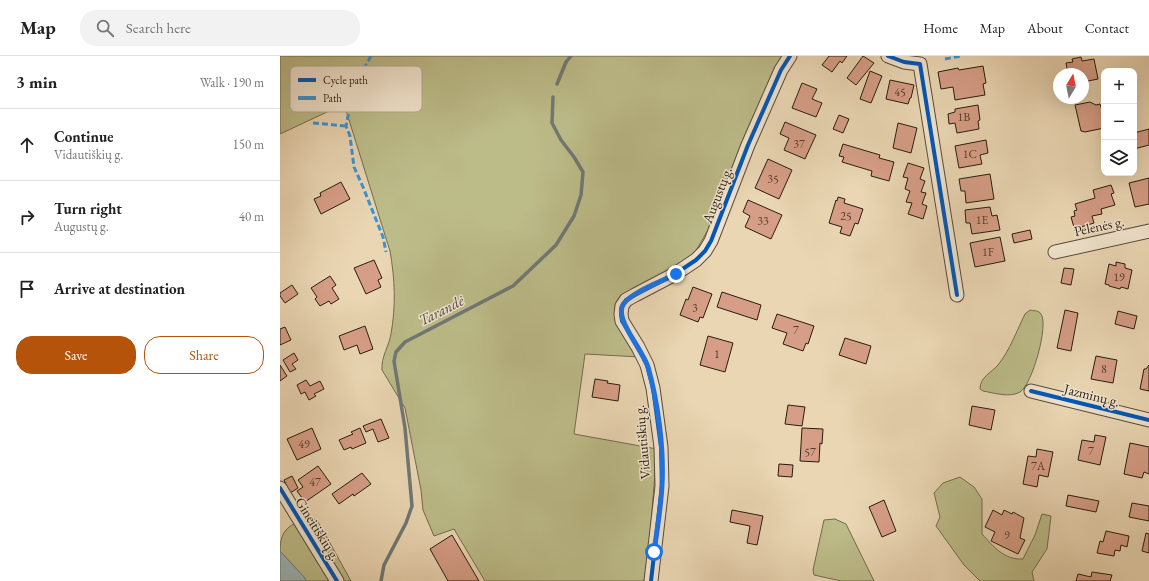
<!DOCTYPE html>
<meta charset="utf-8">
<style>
:root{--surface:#fff;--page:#f2f2f2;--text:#222;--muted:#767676;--line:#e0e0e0;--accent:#b45309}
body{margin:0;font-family:"EB Garamond",serif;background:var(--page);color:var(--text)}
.controls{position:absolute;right:12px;top:12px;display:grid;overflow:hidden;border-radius:8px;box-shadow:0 4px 16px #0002}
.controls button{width:36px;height:36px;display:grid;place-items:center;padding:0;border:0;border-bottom:1px solid var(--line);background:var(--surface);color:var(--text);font:20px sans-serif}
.compass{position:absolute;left:773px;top:12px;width:36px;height:36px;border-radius:50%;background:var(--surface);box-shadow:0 4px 16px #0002;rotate:10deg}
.stop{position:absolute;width:12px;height:12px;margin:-9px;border:3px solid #1a73e8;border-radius:50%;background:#fff}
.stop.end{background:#1a73e8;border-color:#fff;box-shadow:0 1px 4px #0008}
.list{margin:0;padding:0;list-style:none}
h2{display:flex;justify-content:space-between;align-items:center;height:52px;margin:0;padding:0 16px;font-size:17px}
h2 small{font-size:13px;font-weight:400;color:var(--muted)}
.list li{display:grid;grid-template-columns:26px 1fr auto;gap:12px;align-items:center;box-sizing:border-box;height:72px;padding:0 16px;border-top:1px solid var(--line)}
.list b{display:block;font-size:15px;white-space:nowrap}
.list p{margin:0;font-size:13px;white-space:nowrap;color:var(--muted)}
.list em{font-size:13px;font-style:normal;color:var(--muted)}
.actions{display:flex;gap:8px;padding:12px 16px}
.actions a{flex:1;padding:9px 0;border:1px solid var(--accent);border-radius:16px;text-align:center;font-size:14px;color:var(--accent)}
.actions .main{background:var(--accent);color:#fff}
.icon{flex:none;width:22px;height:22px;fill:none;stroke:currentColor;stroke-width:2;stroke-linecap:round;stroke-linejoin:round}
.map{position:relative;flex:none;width:869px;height:525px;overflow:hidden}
header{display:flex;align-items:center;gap:24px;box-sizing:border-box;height:56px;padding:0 20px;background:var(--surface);border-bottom:1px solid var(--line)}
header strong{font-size:19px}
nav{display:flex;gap:22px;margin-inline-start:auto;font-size:14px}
.search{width:280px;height:36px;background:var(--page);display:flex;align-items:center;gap:10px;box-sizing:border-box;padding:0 14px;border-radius:16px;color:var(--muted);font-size:15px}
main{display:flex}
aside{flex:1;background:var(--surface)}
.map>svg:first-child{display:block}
.green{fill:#bcbc89;stroke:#726c4d}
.water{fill:#9db6b8;stroke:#6f7975}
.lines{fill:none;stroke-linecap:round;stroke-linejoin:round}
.stream{stroke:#6f7975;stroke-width:3.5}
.building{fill:#d69e86;stroke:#291d11}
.street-casing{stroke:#594b3a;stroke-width:15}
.street{stroke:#f1e4ce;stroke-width:13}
.quiet{stroke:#3c94d3;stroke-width:3;stroke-dasharray:6 3;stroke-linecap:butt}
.cycleway-casing{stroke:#f1e4ce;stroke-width:6}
.cycleway{stroke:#0057b8;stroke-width:4}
.route{stroke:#1a73e8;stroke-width:5}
.labels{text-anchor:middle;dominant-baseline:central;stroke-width:3;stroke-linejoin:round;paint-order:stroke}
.number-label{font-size:12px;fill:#543d2e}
.street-label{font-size:14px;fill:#291d11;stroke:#f1e4ce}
.water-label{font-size:15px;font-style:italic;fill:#4c4b43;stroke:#f1e4ce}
.key{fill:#f1e4ce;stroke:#b5a895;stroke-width:1}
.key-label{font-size:11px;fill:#291d11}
</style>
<header>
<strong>Map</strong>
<div class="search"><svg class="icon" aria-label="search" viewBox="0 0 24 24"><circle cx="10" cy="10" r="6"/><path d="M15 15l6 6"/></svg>Search here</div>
<nav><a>Home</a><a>Map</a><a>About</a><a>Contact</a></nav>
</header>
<main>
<aside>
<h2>3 min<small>Walk · 190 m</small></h2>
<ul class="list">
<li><svg class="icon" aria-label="ahead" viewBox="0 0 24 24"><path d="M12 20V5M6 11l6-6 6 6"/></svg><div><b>Continue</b><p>Vidautiškių g.</p></div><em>150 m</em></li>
<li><svg class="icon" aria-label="right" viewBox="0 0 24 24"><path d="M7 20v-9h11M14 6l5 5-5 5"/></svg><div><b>Turn right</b><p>Augustų g.</p></div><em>40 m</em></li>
<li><svg class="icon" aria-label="arrive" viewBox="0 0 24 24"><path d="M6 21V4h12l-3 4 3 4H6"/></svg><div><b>Arrive at destination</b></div></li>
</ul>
<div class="actions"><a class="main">Save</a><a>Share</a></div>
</aside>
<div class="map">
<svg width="869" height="525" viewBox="0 0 869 525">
<rect width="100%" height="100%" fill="#ead6b3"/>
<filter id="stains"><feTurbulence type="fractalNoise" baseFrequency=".005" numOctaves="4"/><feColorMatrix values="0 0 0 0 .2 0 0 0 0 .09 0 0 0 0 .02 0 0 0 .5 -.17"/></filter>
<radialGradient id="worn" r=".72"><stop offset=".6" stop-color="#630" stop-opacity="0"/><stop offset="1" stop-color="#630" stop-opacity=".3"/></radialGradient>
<!-- green -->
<g class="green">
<path d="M0,0H505L496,13L448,122L428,174L414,198L338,247L360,301L305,298L294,378L377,393L369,492L364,525H205L174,473L154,480L143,454L141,434L125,352L102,314C101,301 109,290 111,278C116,249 115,224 110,195L64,48L0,78Z"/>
<path d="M750,254C753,255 759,254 761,258C769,269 752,329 740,336C730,342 714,337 703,335L700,333C700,321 711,317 718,309C730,294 737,274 745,258Z"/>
<path d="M680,421L694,431L702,443V478C714,491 724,504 743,503L755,479L762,458L771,460L767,493L752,516L754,525H700L684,509L656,470L660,461L654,437L663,427Z"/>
<path d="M28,461L36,464L40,469L71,525H26L0,495C0,473 10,469 28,461Z"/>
<polygon points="555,463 566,468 594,525 561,525 534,519 533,514 544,464"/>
</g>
<!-- water -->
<polygon class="water" points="0,495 25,522 26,525 0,525"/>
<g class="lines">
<!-- stream -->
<g class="stream">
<polyline points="277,28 286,6 291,0"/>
<polyline points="101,525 104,509 126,467 132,450 125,372 114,305 116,296 125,286 233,230 276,189 294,160 301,139 303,116 294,101 281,84 272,67 273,41"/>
</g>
</g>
<!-- building -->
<g class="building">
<polygon points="549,0 567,0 562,7 560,5 552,16 542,9"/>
<polygon points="583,0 594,7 576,29 567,22"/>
<polygon points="801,1 802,5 814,3 818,23 803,26 803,18 788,18 786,7 793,6 792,3"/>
<polygon points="703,10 706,27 703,28 705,39 675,44 673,31 661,33 658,16 678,12 679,14"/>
<polygon points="590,15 602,20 591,47 580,43"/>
<polygon points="610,24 634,29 631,42 630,42 628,48 606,43"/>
<polygon points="522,27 537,33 532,43 542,47 536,61 512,52"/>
<polygon points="810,46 816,49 820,48 823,57 824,56 824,72 805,76 801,75 795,49"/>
<polygon points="698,49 700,64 698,65 699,73 677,77 675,67 669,68 668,58 675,56 675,53"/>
<polygon points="559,59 569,63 563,77 553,73"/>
<polygon points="505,66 536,79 525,103 504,94 509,82 500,78"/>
<polygon points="618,67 637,72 631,97 613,92"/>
<polygon points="869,73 869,89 854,93 854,77"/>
<polygon points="706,84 708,97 700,99 702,108 679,112 675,90"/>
<polygon points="563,88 600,99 599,102 614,106 609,125 591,120 592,115 562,106 564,101 559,100"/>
<polygon points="488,103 512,114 499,143 475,132"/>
<polygon points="628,107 644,112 640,123 645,125 641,136 646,137 642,148 647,150 643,163 628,158 632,147 626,146 630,135 625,133 628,122 623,121"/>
<polygon points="710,118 714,143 686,147 685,135 681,135 679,123"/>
<polygon points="869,122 869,148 855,151 849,127"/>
<polygon points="61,126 70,143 41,158 34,143 41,140 40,137"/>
<polygon points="831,129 834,137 831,138 835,149 821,153 822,158 812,160 814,167 801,171 801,173 795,175 791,161 795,160 794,155 797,154 795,148 815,142 813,134"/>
<polygon points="558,141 565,143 564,147 583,153 578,168 575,167 570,180 560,177 562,171 549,167 556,144 557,145"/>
<polygon points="468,144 502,159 491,183 465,171 470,160 463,156"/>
<polygon points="710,151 712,160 717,159 720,174 692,178 690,167 686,167 685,154"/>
<polygon points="750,174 752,183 734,187 732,178"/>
<polygon points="720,181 725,205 695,211 690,187"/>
<polygon points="94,204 102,222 98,224 101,231 86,238 74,212"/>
<polygon points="836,206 845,208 845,212 852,214 848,233 841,231 840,233 829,230 829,229 825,228 829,208 836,210"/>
<polygon points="784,212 794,213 791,229 781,227"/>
<polygon points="50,220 56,229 52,232 59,243 51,248 49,245 40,250 35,243 37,241 31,232"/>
<polygon points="12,229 18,238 5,247 0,240 0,237"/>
<polygon points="413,231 432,238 423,262 420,261 418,266 400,259 406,243 408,244"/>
<polygon points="442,236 481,249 477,264 437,251"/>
<polygon points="785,254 798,257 791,295 777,292"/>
<polygon points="838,255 857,260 854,273 835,268"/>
<polygon points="497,258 534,270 528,288 526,287 523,295 503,288 507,277 492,272"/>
<polygon points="85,270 93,293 80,298 77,289 64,294 59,280"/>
<polygon points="5,271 11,284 0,289 0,273"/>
<polygon points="428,280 453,287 445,316 420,309"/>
<polygon points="565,282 591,290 586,308 559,299"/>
<polygon points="14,297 18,304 12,308 16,313 10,316 3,304"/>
<polygon points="816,300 837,304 833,327 811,323"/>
<polygon points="0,309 7,320 0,325"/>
<polygon points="869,309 869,335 860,333 864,313 866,313"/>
<polygon points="315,323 328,325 327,327 340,329 338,345 312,341"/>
<polygon points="26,324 30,330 40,325 44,333 34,338 36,340 29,344 25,336 21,338 17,329"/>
<polygon points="508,349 525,351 522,370 505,368"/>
<polygon points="692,350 715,354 711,374 689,369"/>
<polygon points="101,363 109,382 98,386 93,373 86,376 83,370"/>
<polygon points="32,372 41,393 17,404 7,383"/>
<polygon points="80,372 86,387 72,393 71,391 64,394 59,384 73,378 71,376"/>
<polygon points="522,372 543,373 542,388 540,387 539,406 520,405"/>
<polygon points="815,379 826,381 820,409 798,404 802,384 814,386"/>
<polygon points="850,387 869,391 869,418 864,416 862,422 844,418"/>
<polygon points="757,393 773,396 768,421 759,419 757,431 743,428 748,400 756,401"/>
<polygon points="499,408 513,409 512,421 498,420"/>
<polygon points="38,410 51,428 25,446 17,435 23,431 18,424"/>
<polygon points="82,417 91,428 74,440 73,438 59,448 52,438"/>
<polygon points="12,420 18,432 10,437 4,424"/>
<polygon points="788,439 819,445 816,456 786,450"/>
<polygon points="604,444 616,475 602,481 589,451"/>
<polygon points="852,447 869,450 869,465 849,461"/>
<polygon points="452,454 483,460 477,489 467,487 470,470 450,466"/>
<polygon points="713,454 722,459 724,454 732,458 733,456 744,462 740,482 745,484 738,498 711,485 715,476 705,471"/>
<polygon points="826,475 849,480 847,491 841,489 840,495 835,494 834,500 817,497 820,485 823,486"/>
<polygon points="866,477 869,478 869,497 862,495"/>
<polygon points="172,479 199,525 168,525 150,493"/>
<polygon points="812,516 832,519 830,525 796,525 798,518 811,521"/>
</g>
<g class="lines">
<!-- street casing -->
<g class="street-casing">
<g id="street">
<polyline points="608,0 624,6 640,8 677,239"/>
<polyline points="775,196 869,175"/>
<polyline points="751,335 869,364"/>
<polyline points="0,432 57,525"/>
<polyline points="371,525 382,430 381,391 373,332 367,309 358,291 342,265 341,258 342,250 346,244 355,239 395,218 416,204 425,195 431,185 468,89 501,14 510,0"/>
</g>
</g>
<!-- street -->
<use href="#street" class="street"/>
<!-- quiet -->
<g class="quiet">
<polyline points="91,0 74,30 66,70 70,80 74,111 83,131 103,181 106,196"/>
<polyline points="665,3 681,0"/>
<polyline points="33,67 66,70"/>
</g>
<!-- cycleway casing -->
<g class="cycleway-casing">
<g id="cycleway">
<polyline points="608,0 624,6 640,8 677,239"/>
<polyline points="751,335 869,364"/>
<polyline points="0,432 57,525"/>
<polyline points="371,525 382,430 381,391 373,332 367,309 358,291 342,265 341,258 342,250 346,244 355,239 395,218 416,204 425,195 431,185 468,89 501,14 510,0"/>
</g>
</g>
<!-- cycleway -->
<use href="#cycleway" class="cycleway"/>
</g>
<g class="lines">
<!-- route -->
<path class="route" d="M374,496C377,474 381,451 382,429C384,392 378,347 368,311C363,295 337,266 342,251C346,238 383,225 396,218"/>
</g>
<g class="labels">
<!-- number labels -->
<g class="number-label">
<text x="620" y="36">45</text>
<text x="684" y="61">1B</text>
<text x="519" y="88">37</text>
<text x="690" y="98">1C</text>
<text x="493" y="123">35</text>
<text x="566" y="160">25</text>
<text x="702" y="164">1E</text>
<text x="483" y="165">33</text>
<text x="708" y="196">1F</text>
<text x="839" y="221">19</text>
<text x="415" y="252">3</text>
<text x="516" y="274">7</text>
<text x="437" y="298">1</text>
<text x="824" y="313">8</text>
<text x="24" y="388">49</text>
<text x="811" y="395">7</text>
<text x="530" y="396">57</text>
<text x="758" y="410">7A</text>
<text x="35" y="426">47</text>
<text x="727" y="479">9</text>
</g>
<!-- street labels -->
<g class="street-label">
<text transform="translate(437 139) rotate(-69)">Augustų g.</text>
<text transform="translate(819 170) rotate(-12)">Pelenės g.</text>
<text transform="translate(812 339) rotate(14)">Jazminų g.</text>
<text transform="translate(362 386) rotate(-95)">Vidautiškių g.</text>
<text transform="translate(38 473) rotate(58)">Gineitiškių g.</text>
</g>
<!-- water labels -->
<g class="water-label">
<text transform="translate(161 254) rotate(-27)">Tarandė</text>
</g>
</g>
<!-- legend -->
<rect x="10" y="10" width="132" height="46" rx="6" class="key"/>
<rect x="18" y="22" width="18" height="4" fill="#0057b8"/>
<rect x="18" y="40" width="18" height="4" fill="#3c94d3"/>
<g class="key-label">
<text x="43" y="28">Cycle path</text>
<text x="43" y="46">Path</text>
</g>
<rect width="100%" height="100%" filter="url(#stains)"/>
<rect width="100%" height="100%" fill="url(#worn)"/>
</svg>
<div class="controls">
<button>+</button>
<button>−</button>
<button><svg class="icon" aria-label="layers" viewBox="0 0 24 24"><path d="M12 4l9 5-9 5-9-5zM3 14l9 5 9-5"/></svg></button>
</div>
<svg class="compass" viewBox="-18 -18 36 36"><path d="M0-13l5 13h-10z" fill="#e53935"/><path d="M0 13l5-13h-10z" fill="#767676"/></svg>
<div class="stop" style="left:374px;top:496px"></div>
<div class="stop end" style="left:396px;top:218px"></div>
</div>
</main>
